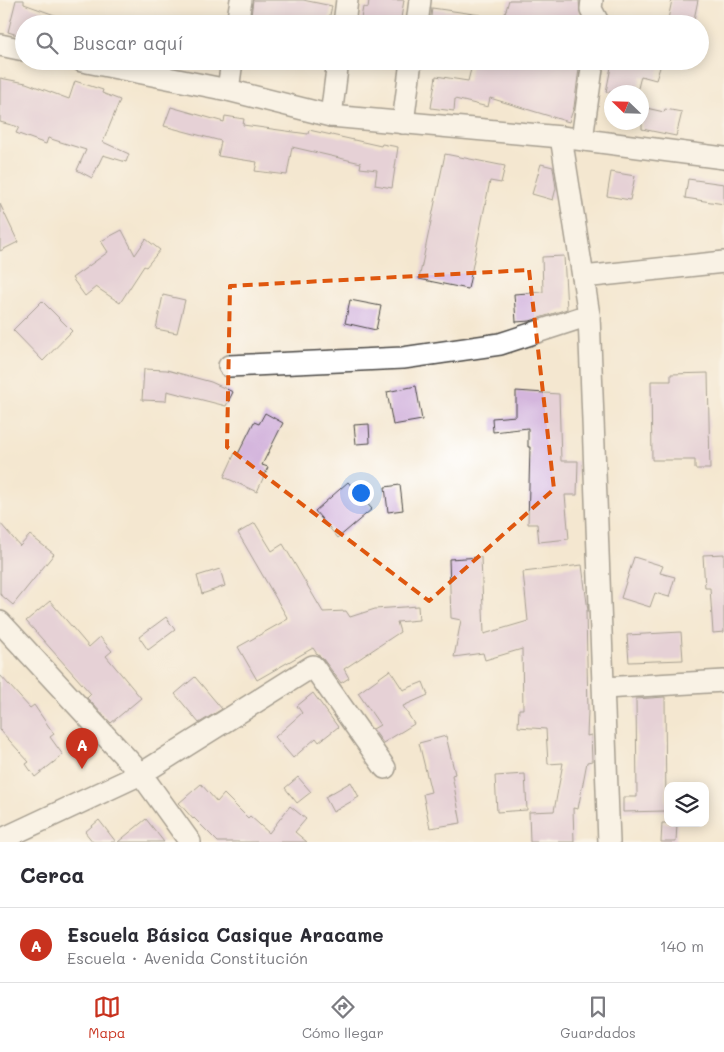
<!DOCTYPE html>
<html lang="es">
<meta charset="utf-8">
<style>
:root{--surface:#fff;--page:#f7f7f7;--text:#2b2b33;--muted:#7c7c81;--line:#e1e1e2;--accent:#c8321e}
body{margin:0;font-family:Mali,sans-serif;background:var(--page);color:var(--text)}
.controls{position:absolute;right:15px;bottom:15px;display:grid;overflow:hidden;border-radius:10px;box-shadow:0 2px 12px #0003}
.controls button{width:45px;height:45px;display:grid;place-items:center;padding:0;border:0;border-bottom:1px solid var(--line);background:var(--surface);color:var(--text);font:25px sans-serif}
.compass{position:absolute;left:604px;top:85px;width:45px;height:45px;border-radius:50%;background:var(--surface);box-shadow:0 2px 12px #0003;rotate:293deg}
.you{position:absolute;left:360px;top:492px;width:18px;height:18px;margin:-12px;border:4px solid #fff;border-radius:50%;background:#1a73e8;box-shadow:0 0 0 8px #1a73e833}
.badge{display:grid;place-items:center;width:32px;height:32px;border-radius:50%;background:var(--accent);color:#fff;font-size:16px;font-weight:700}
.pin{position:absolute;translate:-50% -41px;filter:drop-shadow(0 1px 2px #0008)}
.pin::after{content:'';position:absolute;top:26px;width:18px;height:15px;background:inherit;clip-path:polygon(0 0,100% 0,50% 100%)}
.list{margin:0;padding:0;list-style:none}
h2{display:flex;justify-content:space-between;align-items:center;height:65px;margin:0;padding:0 20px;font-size:21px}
h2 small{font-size:16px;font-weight:400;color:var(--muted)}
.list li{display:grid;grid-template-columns:32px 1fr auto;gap:15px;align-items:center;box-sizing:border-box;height:75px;padding:0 20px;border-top:1px solid var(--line)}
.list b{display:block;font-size:19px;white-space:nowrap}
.list p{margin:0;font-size:16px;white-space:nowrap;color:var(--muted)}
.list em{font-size:16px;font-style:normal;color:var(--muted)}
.icon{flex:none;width:28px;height:28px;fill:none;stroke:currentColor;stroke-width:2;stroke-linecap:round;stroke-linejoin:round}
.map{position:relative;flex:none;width:724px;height:842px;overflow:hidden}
.search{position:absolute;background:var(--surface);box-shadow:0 2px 12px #0003;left:15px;right:15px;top:15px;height:55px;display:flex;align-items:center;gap:12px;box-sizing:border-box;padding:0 18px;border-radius:28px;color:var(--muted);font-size:19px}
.sheet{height:140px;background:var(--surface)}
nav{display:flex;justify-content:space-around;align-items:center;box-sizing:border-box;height:70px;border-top:1px solid var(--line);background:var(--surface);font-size:14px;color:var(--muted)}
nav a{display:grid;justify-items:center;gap:2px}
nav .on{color:var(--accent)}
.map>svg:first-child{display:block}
.building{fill:#d4b6dd}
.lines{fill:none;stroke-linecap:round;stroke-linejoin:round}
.minor-casing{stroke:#494744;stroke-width:24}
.minor{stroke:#fff;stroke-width:21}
.marked{fill:none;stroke:#df570e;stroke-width:4;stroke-dasharray:10 6;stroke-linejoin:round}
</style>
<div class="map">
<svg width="724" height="842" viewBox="0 0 724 842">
<rect width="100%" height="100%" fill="#fff"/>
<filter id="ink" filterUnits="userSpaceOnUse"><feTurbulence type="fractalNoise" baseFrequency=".02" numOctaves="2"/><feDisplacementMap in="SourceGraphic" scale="10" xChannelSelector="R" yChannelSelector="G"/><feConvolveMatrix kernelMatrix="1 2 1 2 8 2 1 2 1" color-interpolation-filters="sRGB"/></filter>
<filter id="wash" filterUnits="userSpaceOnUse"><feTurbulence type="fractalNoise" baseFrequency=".0096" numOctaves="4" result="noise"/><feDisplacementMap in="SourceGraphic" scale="20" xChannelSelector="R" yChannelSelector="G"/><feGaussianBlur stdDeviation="1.12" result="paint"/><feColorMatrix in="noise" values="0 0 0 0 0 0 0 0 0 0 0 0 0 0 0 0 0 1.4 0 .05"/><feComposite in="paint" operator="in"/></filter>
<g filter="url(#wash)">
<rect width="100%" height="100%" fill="#f4e7d0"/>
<g id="blocks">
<!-- building -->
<g class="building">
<polygon points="16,0 24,0 24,4 74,22 74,24 24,24 24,37 8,32"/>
<polygon points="253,0 303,0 332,6 328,24 250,24"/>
<polygon points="369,0 404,0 400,24 360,24 363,7 368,8"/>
<polygon points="509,0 579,0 580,14 585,24 502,24"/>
<polygon points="672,0 698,0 693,24 667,24"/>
<polygon points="432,8 481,15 480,24 430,24"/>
<polygon points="473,61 580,61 574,107 569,122 490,98 488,107 455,99 454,111 431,108 436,76 468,81"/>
<polygon points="605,61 662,61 656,80 641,76 637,92 606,92 611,67 605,66"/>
<polygon points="0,78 26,83 69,99 75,81 103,90 102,93 120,100 103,142 129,154 126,162 103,155 92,178 77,170 86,150 48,138 46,144 16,133 19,127 0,122"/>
<polygon points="171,107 224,122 225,116 244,119 243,125 308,134 309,130 381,146 382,144 398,147 392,188 375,185 377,170 360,168 361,163 292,147 287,175 255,171 257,162 218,156 221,141 164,126"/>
<polygon points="642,107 664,112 665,109 682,112 676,136 642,129"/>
<polygon points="445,154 505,166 501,183 490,181 468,289 419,279"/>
<polygon points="541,164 553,167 556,188 553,200 532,194"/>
<polygon points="611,172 635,176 630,200 607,196"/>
<polygon points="688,179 724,184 724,204 685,198"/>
<polygon points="0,204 18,242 0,251"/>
<polygon points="122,230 135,255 146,239 160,250 146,267 144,266 120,303 96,287 85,296 72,278 108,252 101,241"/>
<polygon points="564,256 567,309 530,321 516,322 514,294 543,292 542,257"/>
<polygon points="163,295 185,300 177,333 156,329"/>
<polygon points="350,300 381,306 376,330 345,323"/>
<polygon points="42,301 72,331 43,361 13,330"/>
<polygon points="144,369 167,370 211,382 233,392 226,406 167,391 166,401 142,400"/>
<polygon points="708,373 710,469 695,469 695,460 652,460 651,381 671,381 671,374"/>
<polygon points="416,386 422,420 393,425 387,392"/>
<polygon points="516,391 559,394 561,461 578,461 577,495 565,495 569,539 539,542 537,524 528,524 530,447 528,447 528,428 493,432 492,418 516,416"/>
<polygon points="265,413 283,423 262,465 268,467 257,492 224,477 235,453 238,454 254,422 259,424"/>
<polygon points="369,424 370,443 356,444 354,425"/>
<polygon points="348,482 372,509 338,538 315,511"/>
<polygon points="400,485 403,510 388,512 385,487"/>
<polygon points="0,523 20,546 30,535 54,554 13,605 0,594"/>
<polygon points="255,523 272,551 283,544 323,612 346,611 350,617 375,609 418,606 419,620 397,622 400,632 344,669 349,678 341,683 323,659 317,654 313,648 257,680 238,647 288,619 238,533"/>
<polygon points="724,554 724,632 713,633 710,588 705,588 703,555"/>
<polygon points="481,557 484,634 528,621 523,572 582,565 588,611 586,611 588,711 587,736 591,735 592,761 587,762 578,809 573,808 574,842 530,842 529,812 554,811 563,763 548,764 546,729 518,727 519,709 523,709 522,649 485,660 483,653 454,657 461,620 451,618 449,559"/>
<polygon points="634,557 663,566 660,573 675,577 669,597 655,593 650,607 621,598"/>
<polygon points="220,569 225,586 202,594 197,576"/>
<polygon points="50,601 89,647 100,637 112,651 106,656 141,698 111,723 87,698 91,694 26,621"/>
<polygon points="166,617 175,630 148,650 139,637"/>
<polygon points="681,632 683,660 629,662 627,635"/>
<polygon points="390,670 403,690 423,682 428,695 403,706 414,724 383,743 373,729 380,725 358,693"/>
<polygon points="0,675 30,708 34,705 54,734 50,737 63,755 35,777 26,764 29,762 0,730"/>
<polygon points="195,677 222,709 199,723 175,694"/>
<polygon points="313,693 338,727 319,742 316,738 293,758 275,737 302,713 297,706"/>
<polygon points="665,697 666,811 623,812 623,797 637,797 636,699"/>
<polygon points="446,736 455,774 452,775 461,823 430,828 423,794 431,792 419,743"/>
<polygon points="525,774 527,810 497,812 495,776"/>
<polygon points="298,777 311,792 297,803 285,788"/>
<polygon points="351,782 359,797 333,812 325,797"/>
<polygon points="201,784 217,802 224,794 248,818 250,816 269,833 290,806 306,819 295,832 307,842 218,842 194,818 193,819 179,803"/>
<polygon points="146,819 164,842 118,842"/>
<polygon points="99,820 116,842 93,842 85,832"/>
<polygon points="662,823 677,823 676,842 661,842"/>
</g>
</g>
</g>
<g filter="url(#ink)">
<use href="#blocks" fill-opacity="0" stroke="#494744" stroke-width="1"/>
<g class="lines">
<!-- minor casing -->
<g class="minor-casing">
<g id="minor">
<polyline points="592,0 591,9 599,24"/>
<polyline points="237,24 241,0"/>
<polyline points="344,24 347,0"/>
<polyline points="417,24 420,0"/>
<polyline points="0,45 24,50"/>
<polyline points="82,61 228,90 331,116 561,137 724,158"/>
<polyline points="228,90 232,61"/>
<polyline points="331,116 338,61"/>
<polyline points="403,123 411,61"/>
<polyline points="561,137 589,315 609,842"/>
<polyline points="582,139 593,61"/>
<polyline points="583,277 724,262"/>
<polyline points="229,366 403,358 500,344 589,315"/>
<polyline points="0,622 141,774 190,842"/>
<polyline points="604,688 724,681"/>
<polyline points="0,840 141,774 313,666 385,768"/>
</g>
</g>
<!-- minor -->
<use href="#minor" class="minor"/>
</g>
</g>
<!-- marked area -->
<path d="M0 0H724V842H0ZM529,270L554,489L429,601L227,447L230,286Z" fill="#f4e7d0" fill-opacity=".55" fill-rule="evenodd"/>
<path class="marked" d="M529,270L554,489L429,601L227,447L230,286Z"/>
</svg>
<div class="controls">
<button><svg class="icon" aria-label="layers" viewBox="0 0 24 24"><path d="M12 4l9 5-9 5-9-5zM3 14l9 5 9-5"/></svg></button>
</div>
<svg class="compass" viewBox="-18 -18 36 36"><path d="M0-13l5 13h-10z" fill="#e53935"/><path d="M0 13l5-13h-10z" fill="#7c7c81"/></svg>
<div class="you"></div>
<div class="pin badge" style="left:82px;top:769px">A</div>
<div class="search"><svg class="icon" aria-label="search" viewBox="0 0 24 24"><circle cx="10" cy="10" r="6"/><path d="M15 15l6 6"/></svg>Buscar aquí</div>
</div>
<section class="sheet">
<h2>Cerca<small></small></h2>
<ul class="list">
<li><span class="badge">A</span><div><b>Escuela Básica Casique Aracame</b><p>Escuela · Avenida Constitución</p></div><em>140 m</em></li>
</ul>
</section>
<nav>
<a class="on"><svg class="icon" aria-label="map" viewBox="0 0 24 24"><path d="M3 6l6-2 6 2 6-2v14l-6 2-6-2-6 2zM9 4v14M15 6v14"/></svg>Mapa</a>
<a><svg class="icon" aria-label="directions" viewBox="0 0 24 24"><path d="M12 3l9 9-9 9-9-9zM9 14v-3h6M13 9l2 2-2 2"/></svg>Cómo llegar</a>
<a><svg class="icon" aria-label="saved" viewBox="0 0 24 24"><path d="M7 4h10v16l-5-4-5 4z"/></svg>Guardados</a>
</nav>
